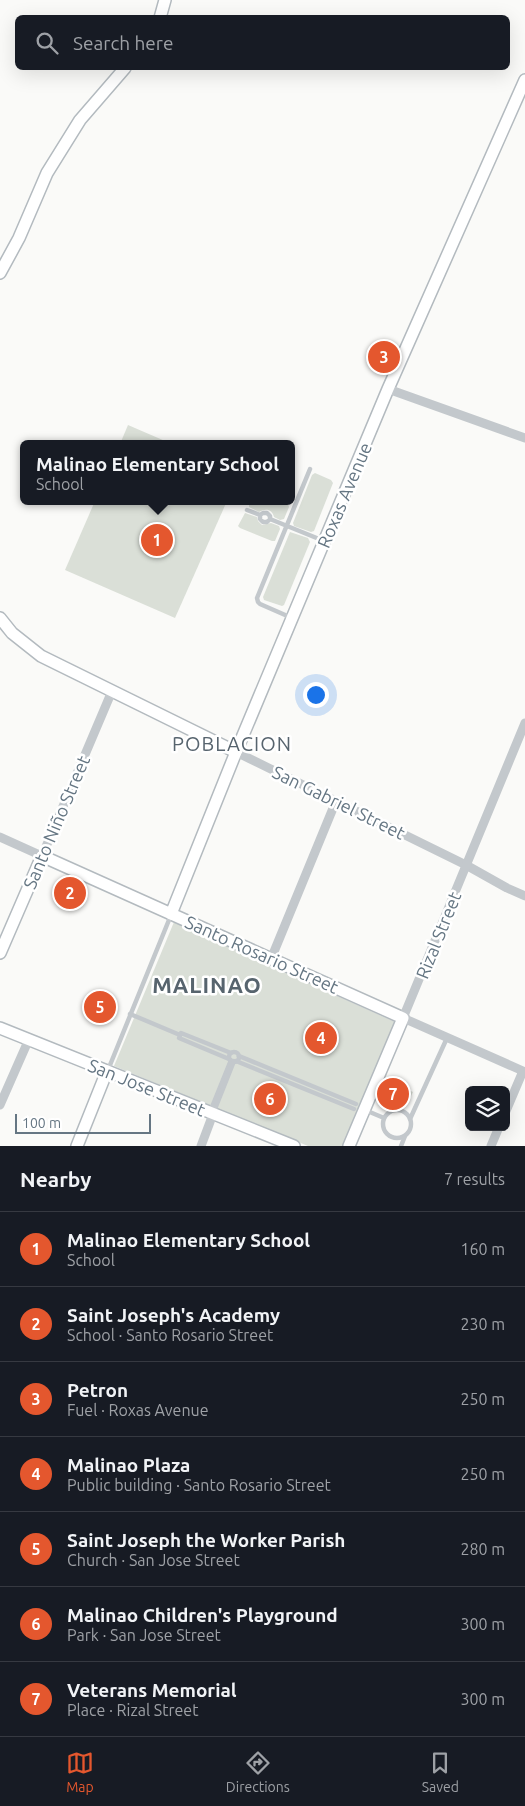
<!DOCTYPE html>
<meta charset="utf-8">
<style>
:root{--surface:#171b24;--page:#20242c;--text:#f1f3f6;--muted:#9ea1a6;--line:#363941;--accent:#e4572e}
body{margin:0;font-family:Ubuntu,sans-serif;background:var(--page);color:var(--text)}
.controls{position:absolute;right:15px;bottom:15px;display:grid;overflow:hidden;border-radius:8px;box-shadow:0 5px 20px #0002}
.controls button{width:45px;height:45px;display:grid;place-items:center;padding:0;border:0;border-bottom:1px solid var(--line);background:var(--surface);color:var(--text);font:25px sans-serif}
.scale{position:absolute;left:15px;bottom:12px;width:136px;box-sizing:border-box;padding-left:5px;border:2px solid #657683;border-top:0;font-size:14px;line-height:18px;white-space:nowrap;color:#657683;-webkit-text-stroke:4px #fff;paint-order:stroke}
.you{position:absolute;left:315px;top:694px;width:18px;height:18px;margin:-12px;border:4px solid #fff;border-radius:50%;background:#1a73e8;box-shadow:0 0 0 8px #1a73e833}
.badge{display:grid;place-items:center;width:32px;height:32px;border-radius:50%;background:var(--accent);color:#fff;font-size:16px;font-weight:700}
.pin{position:absolute;translate:-50% -50%;border:2px solid #fff;box-shadow:0 1px 5px #0006}
.popup{position:absolute;left:20px;top:440px;width:275px;height:65px;box-sizing:border-box;display:grid;place-content:center;border-radius:8px;background:var(--surface);filter:drop-shadow(0 1px 4px #0005);font-size:16px;white-space:nowrap;color:var(--muted)}
.popup b{font-size:19px;color:var(--text)}
.popup::after{content:'';position:absolute;left:50%;top:100%;margin-left:-10px;border:10px solid transparent;border-top-color:var(--surface)}
.list{margin:0;padding:0;list-style:none}
h2{display:flex;justify-content:space-between;align-items:center;height:65px;margin:0;padding:0 20px;font-size:21px}
h2 small{font-size:16px;font-weight:400;color:var(--muted)}
.list li{display:grid;grid-template-columns:32px 1fr auto;gap:15px;align-items:center;box-sizing:border-box;height:75px;padding:0 20px;border-top:1px solid var(--line)}
.list b{display:block;font-size:19px;white-space:nowrap}
.list p{margin:0;font-size:16px;white-space:nowrap;color:var(--muted)}
.list em{font-size:16px;font-style:normal;color:var(--muted)}
.icon{flex:none;width:28px;height:28px;fill:none;stroke:currentColor;stroke-width:2;stroke-linecap:round;stroke-linejoin:round}
.map{position:relative;flex:none;width:525px;height:1146px;overflow:hidden}
.search{position:absolute;background:var(--surface);box-shadow:0 5px 20px #0002;left:15px;right:15px;top:15px;height:55px;display:flex;align-items:center;gap:12px;box-sizing:border-box;padding:0 18px;border-radius:8px;color:var(--muted);font-size:19px}
.sheet{height:590px;background:var(--surface)}
nav{display:flex;justify-content:space-around;align-items:center;box-sizing:border-box;height:70px;border-top:1px solid var(--line);background:var(--surface);font-size:14px;color:var(--muted)}
nav a{display:grid;justify-items:center;gap:2px}
nav .on{color:var(--accent)}
.map>svg:first-child{display:block}
.green{fill:#dadfd7}
.lines{fill:none;stroke-linecap:round;stroke-linejoin:round}
.secondary-casing{stroke:#b3babf;stroke-width:14}
.lane{stroke:#c3c8cc;stroke-width:4.5}
.street{stroke:#c3c8cc;stroke-width:9}
.secondary{stroke:#fff;stroke-width:11}
.labels{text-anchor:middle;dominant-baseline:central;stroke-width:5;stroke-linejoin:round;paint-order:stroke}
.street-label{font-size:18px;fill:#657683;stroke:#fff}
.quarter-label{font-size:20px;letter-spacing:1px;fill:#57646e;stroke:#fff}
.district-label{font-size:22px;font-weight:bold;letter-spacing:1px;fill:#57646e;stroke:#fff}
</style>
<div class="map">
<svg width="525" height="1146" viewBox="0 0 525 1146">
<rect width="100%" height="100%" fill="#fafaf8"/>
<!-- green -->
<g class="green">
<polygon points="128,425 172,444 120,444"/>
<polygon points="315,473 331,480 333,483 314,531 311,532 294,526 293,523 312,475"/>
<polygon points="95,501 227,501 175,618 65,570"/>
<path d="M249,501H281L288,504L289,507L284,519L280,520L274,517C272,509 266,508 259,512L249,507Z"/>
<polygon points="245,513 257,517 258,521 262,525 271,523 279,526 280,529 275,541 272,541 240,528 238,526"/>
<polygon points="290,532 308,538 310,542 284,605 282,606 264,600 263,597"/>
<polygon points="174,922 395,1022 343,1146 308,1146 114,1066"/>
<polygon points="389,1082 413,1092 409,1100 379,1103"/>
</g>
<g class="lines">
<!-- secondary casing -->
<g class="secondary-casing">
<g id="secondary">
<polyline points="160,18 165,0"/>
<polyline points="0,273 19,238 47,173 80,120 125,68"/>
<polyline points="0,618 12,633 41,656 236,752"/>
<polyline points="171,914 236,752 388,389 525,80"/>
<polyline points="0,953 42,856 403,1018 349,1146"/>
<polyline points="0,1028 294,1146"/>
<polyline points="77,1146 107,1071"/>
</g>
</g>
<!-- lane -->
<g class="lane">
<polyline points="247,510 260,515 263,513 267,513 270,516 270,519 267,522 263,522 260,519 260,515"/>
<polyline points="270,519 324,541"/>
<polyline points="292,618 260,604 258,602 257,598 310,469"/>
<polyline points="130,1014 180,1035"/>
<circle cx="234" cy="1057" r="5"/>
<polyline points="239,1056 356,1104"/>
<polyline points="229,1059 179,1038 181,1033 231,1053"/>
<polyline points="236,1061 354,1109"/>
<polyline points="108,1070 171,915"/>
<polyline points="365,1110 384,1118"/>
<circle cx="397" cy="1124" r="14"/>
<polyline points="210,1112 231,1060"/>
<polyline points="213,1114 234,1061"/>
<polyline points="410,1119 447,1038"/>
<polyline points="401,1146 405,1136"/>
</g>
<!-- street -->
<g class="street">
<polyline points="388,389 525,438"/>
<polyline points="236,752 466,865 507,888 525,896"/>
<polyline points="0,837 42,856 112,691"/>
<polyline points="271,959 336,801"/>
<polyline points="0,1105 29,1039"/>
<polyline points="506,1111 523,1071 403,1018 525,723"/>
<polyline points="201,1146 213,1114"/>
<polyline points="491,1146 499,1127"/>
</g>
<!-- secondary -->
<use href="#secondary" class="secondary"/>
</g>
<g class="labels">
<!-- street labels -->
<g class="street-label">
<text transform="translate(344 495) rotate(-67)">Roxas Avenue</text>
<text transform="translate(339 802) rotate(26)">San Gabriel Street</text>
<text transform="translate(56 822) rotate(-67)">Santo Niño Street</text>
<text transform="translate(438 935) rotate(-68)">Rizal Street</text>
<text transform="translate(262 954) rotate(24)">Santo Rosario Street</text>
<text transform="translate(147 1087) rotate(22)">San Jose Street</text>
</g>
<!-- quarter labels -->
<g class="quarter-label">
<text x="232" y="743">POBLACION</text>
</g>
<!-- district labels -->
<g class="district-label">
<text x="207" y="984">MALINAO</text>
</g>
</g>
</svg>
<div class="controls">
<button><svg class="icon" aria-label="layers" viewBox="0 0 24 24"><path d="M12 4l9 5-9 5-9-5zM3 14l9 5 9-5"/></svg></button>
</div>
<div class="scale">100 m</div>
<div class="you"></div>
<div class="pin badge" style="left:157px;top:540px">1</div>
<div class="popup"><b>Malinao Elementary School</b>School</div>
<div class="pin badge" style="left:70px;top:893px">2</div>
<div class="pin badge" style="left:384px;top:357px">3</div>
<div class="pin badge" style="left:321px;top:1038px">4</div>
<div class="pin badge" style="left:100px;top:1007px">5</div>
<div class="pin badge" style="left:270px;top:1099px">6</div>
<div class="pin badge" style="left:393px;top:1094px">7</div>
<div class="search"><svg class="icon" aria-label="search" viewBox="0 0 24 24"><circle cx="10" cy="10" r="6"/><path d="M15 15l6 6"/></svg>Search here</div>
</div>
<section class="sheet">
<h2>Nearby<small>7 results</small></h2>
<ul class="list">
<li><span class="badge">1</span><div><b>Malinao Elementary School</b><p>School</p></div><em>160 m</em></li>
<li><span class="badge">2</span><div><b>Saint Joseph's Academy</b><p>School · Santo Rosario Street</p></div><em>230 m</em></li>
<li><span class="badge">3</span><div><b>Petron</b><p>Fuel · Roxas Avenue</p></div><em>250 m</em></li>
<li><span class="badge">4</span><div><b>Malinao Plaza</b><p>Public building · Santo Rosario Street</p></div><em>250 m</em></li>
<li><span class="badge">5</span><div><b>Saint Joseph the Worker Parish</b><p>Church · San Jose Street</p></div><em>280 m</em></li>
<li><span class="badge">6</span><div><b>Malinao Children's Playground</b><p>Park · San Jose Street</p></div><em>300 m</em></li>
<li><span class="badge">7</span><div><b>Veterans Memorial</b><p>Place · Rizal Street</p></div><em>300 m</em></li>
</ul>
</section>
<nav>
<a class="on"><svg class="icon" aria-label="map" viewBox="0 0 24 24"><path d="M3 6l6-2 6 2 6-2v14l-6 2-6-2-6 2zM9 4v14M15 6v14"/></svg>Map</a>
<a><svg class="icon" aria-label="directions" viewBox="0 0 24 24"><path d="M12 3l9 9-9 9-9-9zM9 14v-3h6M13 9l2 2-2 2"/></svg>Directions</a>
<a><svg class="icon" aria-label="saved" viewBox="0 0 24 24"><path d="M7 4h10v16l-5-4-5 4z"/></svg>Saved</a>
</nav>
